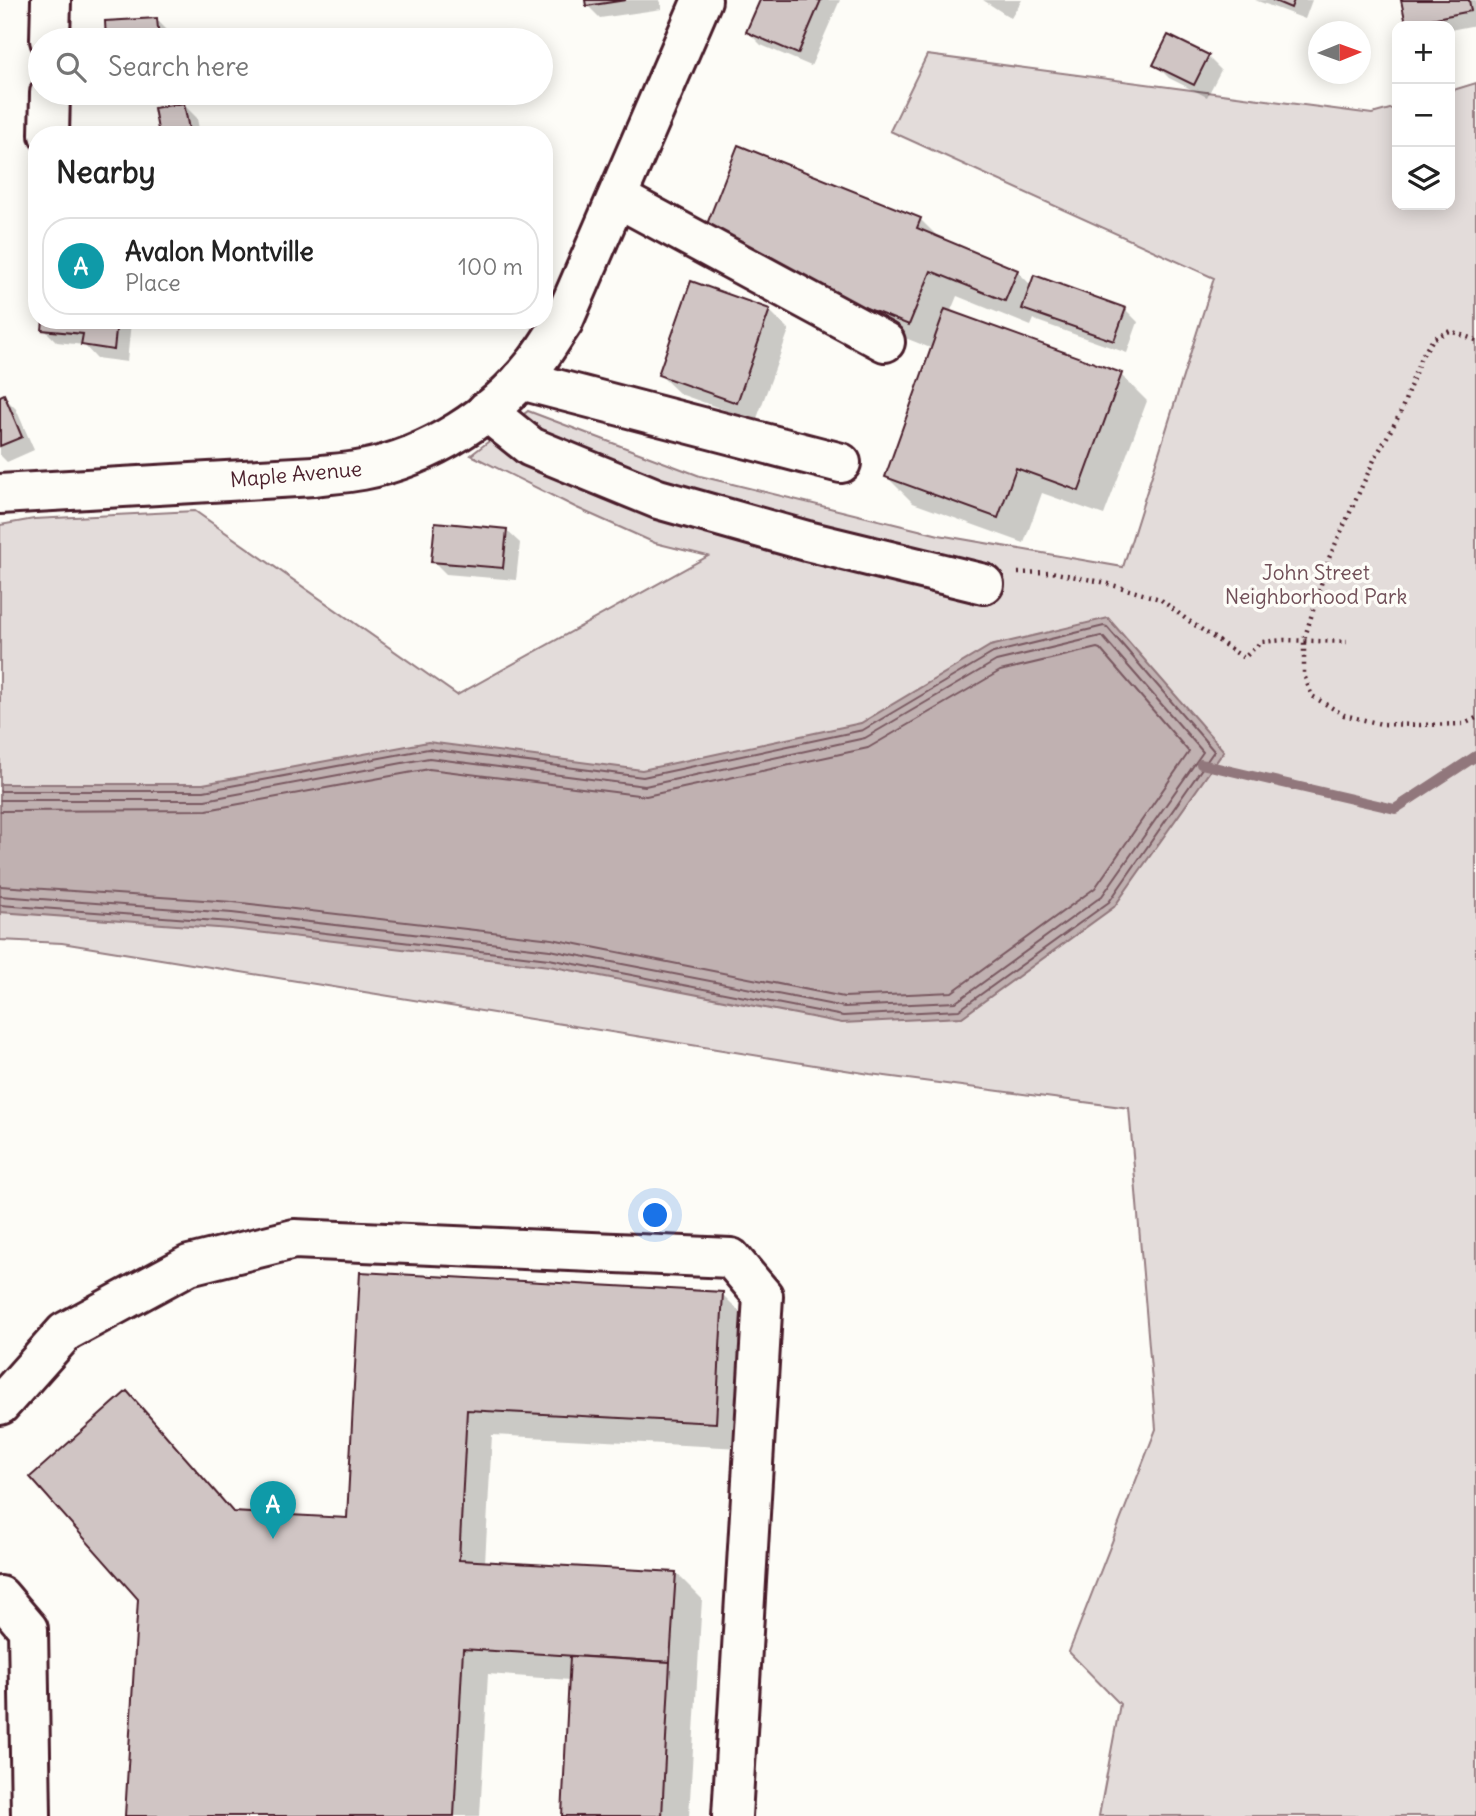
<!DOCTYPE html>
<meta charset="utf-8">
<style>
:root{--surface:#fff;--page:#f2f2f2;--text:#222;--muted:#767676;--line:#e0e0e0;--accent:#c8321e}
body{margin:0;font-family:Delius,sans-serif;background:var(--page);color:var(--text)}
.controls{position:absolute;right:21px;top:21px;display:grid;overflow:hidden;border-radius:14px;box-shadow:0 4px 18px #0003}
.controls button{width:63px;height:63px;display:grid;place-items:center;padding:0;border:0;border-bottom:2px solid var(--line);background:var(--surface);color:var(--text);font:35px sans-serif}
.compass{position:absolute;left:1308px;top:21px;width:63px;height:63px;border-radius:50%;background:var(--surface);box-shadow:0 4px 18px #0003;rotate:89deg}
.you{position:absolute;left:656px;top:1216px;width:24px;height:24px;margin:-18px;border:5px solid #fff;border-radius:50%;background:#1a73e8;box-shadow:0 0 0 10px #1a73e833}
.badge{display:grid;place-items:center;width:46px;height:46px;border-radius:50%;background:var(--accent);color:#fff;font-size:23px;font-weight:700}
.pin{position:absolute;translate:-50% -58px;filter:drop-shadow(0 2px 4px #0008)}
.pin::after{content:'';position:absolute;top:37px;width:24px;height:21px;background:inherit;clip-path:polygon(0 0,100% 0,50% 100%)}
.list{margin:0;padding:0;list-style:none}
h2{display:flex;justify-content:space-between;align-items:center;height:91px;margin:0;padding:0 28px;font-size:30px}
h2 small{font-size:23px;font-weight:400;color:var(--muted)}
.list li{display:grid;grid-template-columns:46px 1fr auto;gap:21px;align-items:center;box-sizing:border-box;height:98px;margin:0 14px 14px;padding:0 14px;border:2px solid var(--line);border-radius:28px}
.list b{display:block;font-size:26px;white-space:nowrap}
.list p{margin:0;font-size:23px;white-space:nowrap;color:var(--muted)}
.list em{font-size:23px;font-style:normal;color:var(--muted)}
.icon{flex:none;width:38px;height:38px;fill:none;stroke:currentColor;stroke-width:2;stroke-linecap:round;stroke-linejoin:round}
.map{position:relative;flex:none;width:1476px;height:1816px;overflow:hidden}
.search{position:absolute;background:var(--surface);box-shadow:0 4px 18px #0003;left:28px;top:28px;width:525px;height:77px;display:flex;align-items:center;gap:18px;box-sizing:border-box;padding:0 24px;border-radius:38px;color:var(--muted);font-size:26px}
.panel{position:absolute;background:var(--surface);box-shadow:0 4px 18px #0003;left:28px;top:126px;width:525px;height:203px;border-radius:28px}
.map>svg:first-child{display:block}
.green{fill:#e3dcda;stroke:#967e82;stroke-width:2}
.water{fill:#c0b1b1;stroke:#91777b;stroke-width:2}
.shadow{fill:#0003}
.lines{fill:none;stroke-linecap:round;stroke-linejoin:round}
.shore{stroke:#795961;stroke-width:2}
.stream{stroke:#91777b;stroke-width:10}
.building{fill:#d0c5c4;stroke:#4a1f2b;stroke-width:2}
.minor-casing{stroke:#4a1f2b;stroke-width:44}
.path{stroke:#4a1f2b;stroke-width:4.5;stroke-dasharray:2 5;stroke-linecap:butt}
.minor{stroke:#fdfcf7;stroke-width:38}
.labels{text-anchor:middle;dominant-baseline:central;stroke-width:7;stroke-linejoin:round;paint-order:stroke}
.street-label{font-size:21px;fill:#4a1f2b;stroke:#fdfcf7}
.park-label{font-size:21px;fill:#704e57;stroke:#fdfcf7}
</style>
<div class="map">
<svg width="1476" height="1816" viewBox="0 0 1476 1816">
<rect width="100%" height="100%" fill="#fdfcf7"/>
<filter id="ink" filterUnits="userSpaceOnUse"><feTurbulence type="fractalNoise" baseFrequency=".0143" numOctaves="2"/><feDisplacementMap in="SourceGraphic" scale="14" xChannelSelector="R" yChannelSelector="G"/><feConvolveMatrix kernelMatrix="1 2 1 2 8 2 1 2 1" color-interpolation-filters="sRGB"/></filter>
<g filter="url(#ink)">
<!-- green -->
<polygon class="green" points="927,55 1372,114 1397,107 1397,205 1450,205 1450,91 1476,83 1476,1816 1099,1816 1120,1704 1069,1652 1156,1429 1129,1108 870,1074 62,943 0,940 0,525 34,519 195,511 457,695 708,556 655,543 577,508 471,455 528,411 700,476 939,535 1123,567 1214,278 890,131"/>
<!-- water -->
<polygon class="water" points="1108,618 1224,751 1114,907 962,1017 842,1023 549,966 231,929 0,912 0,784 203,784 428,742 642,770 861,723 990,646"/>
<!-- shadow -->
<g class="shadow">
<polygon points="587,0 660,0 662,9 600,18 587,5"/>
<polygon points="762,0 840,0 811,66 761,45 748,32"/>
<polygon points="983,0 1022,0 1011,18"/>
<polygon points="1255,0 1312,0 1305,19"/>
<polygon points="1403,0 1476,0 1476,25 1450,30 1450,26 1411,26 1408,23"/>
<polygon points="157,20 170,33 170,40 109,40 108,39"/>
<polygon points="1208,57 1221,70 1207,97 1169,78 1156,65"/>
<polygon points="97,93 174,93 174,95 104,100"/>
<polygon points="184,105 197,118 200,135 161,135"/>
<polygon points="920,219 941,240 1017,271 1032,286 1125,309 1138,322 1127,353 1037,321 1034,319 1031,326 957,296 950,313 1121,375 1147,401 1104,515 1042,493 1024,543 913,503 887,477 933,349 727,267"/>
<polygon points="769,310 789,330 756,421 680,394 660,375"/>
<polygon points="45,320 130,320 131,322 127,362 96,358 84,345 57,342 44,329"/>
<polygon points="3,396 16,409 34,450 7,462 0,455 0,398"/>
<polygon points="506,530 520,543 516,580 446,574 433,561"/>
<polygon points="362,1274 722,1294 748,1320 741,1448 492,1435 485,1563 676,1573 702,1599 689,1816 564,1816 570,1680 488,1674 480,1816 127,1816 140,1598 126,1393 152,1419 235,1514 349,1520"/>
</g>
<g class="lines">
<!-- shore -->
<g class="shore">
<polyline points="0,791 204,791 428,749 643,777 863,730 993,653 1104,626 1107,627 1214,751 1109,902 959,1010 843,1016 549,959 231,922 0,905"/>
<polyline points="0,800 205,800 429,758 645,786 865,738 996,661 1101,636 1103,637 1203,752 1102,896 956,1002 844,1007 550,950 232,913 0,896"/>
<polyline points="0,811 207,810 429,769 646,796 868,748 1000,671 1097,648 1100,649 1189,752 1095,888 952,992 844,997 552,939 233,902 0,886"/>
</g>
<!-- stream -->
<polyline class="stream" points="1201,764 1395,809 1476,756"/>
</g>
<!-- building -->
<g class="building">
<polygon points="585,0 626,0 586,6"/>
<polygon points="760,0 821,0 798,54 746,32"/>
<polygon points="1272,0 1294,0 1291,8"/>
<polygon points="1401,0 1469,0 1471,11 1406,24"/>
<polygon points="157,18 159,40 106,40 105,21"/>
<polygon points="1168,35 1209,55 1194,85 1153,65"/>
<polygon points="184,103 190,135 159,135 154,108"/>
<polygon points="738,145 921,218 917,228 1018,270 1005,301 931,271 909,325 700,242"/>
<polygon points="1034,275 1126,308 1114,341 1022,309"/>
<polygon points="691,281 770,309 737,403 658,375"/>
<polygon points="945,309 1122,373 1079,491 1016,468 998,518 885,477"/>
<polygon points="43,320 117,320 114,350 81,345 83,334 42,330"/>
<polygon points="4,394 22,437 0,446 0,396"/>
<polygon points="435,522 507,529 503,568 431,562"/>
<polygon points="360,1272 723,1292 716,1423 467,1410 459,1560 676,1572 670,1662 463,1649 454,1816 125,1816 138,1599 30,1477 127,1391 233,1512 347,1518"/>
<polygon points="570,1656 670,1662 662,1816 562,1816"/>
</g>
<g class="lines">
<!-- minor casing -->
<g class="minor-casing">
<g id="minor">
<polyline points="50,40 51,0"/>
<polyline points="49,135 50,93"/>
<polyline points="618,198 885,342"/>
<polyline points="521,380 841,463"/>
<polyline points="486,411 531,447 658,499 807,541 984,584"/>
<path d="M0,494L314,476C330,474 346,473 362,470C430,457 494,416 536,362C546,349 554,335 563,322L702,0"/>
<polyline points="0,1405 65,1332 189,1265 294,1239 731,1258 763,1296 732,1816"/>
<polyline points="0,1596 28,1629 31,1816"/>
</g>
</g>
<!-- path -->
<g class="path">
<polyline points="1476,340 1450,331 1434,338 1421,357 1400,414 1374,460 1329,558 1304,640 1304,675 1312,696 1344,715 1381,724 1420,725 1464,724 1476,718"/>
<polyline points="1018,573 1051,572 1102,582 1160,599 1186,619 1244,658 1261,642 1284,640 1347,642"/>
</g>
<!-- minor -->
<use href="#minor" class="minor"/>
</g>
</g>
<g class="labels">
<!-- street labels -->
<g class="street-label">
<text transform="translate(296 474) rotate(-5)">Maple Avenue</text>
</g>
<!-- park labels -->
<g class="park-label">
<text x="1316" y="572">John Street<tspan x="1316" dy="24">Neighborhood Park</tspan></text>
</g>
</g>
</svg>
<div class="controls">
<button>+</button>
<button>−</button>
<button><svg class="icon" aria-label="layers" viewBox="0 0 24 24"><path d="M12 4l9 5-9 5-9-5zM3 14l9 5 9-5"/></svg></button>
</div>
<svg class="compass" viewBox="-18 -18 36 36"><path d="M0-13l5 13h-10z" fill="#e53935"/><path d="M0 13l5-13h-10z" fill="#767676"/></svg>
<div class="you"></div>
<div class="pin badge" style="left:273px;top:1539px;background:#0f9aa8">A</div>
<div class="search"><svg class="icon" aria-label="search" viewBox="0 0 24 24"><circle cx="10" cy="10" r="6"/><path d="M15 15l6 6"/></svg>Search here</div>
<section class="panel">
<h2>Nearby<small></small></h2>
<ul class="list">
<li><span class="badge" style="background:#0f9aa8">A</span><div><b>Avalon Montville</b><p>Place</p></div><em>100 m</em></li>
</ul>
</section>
</div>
